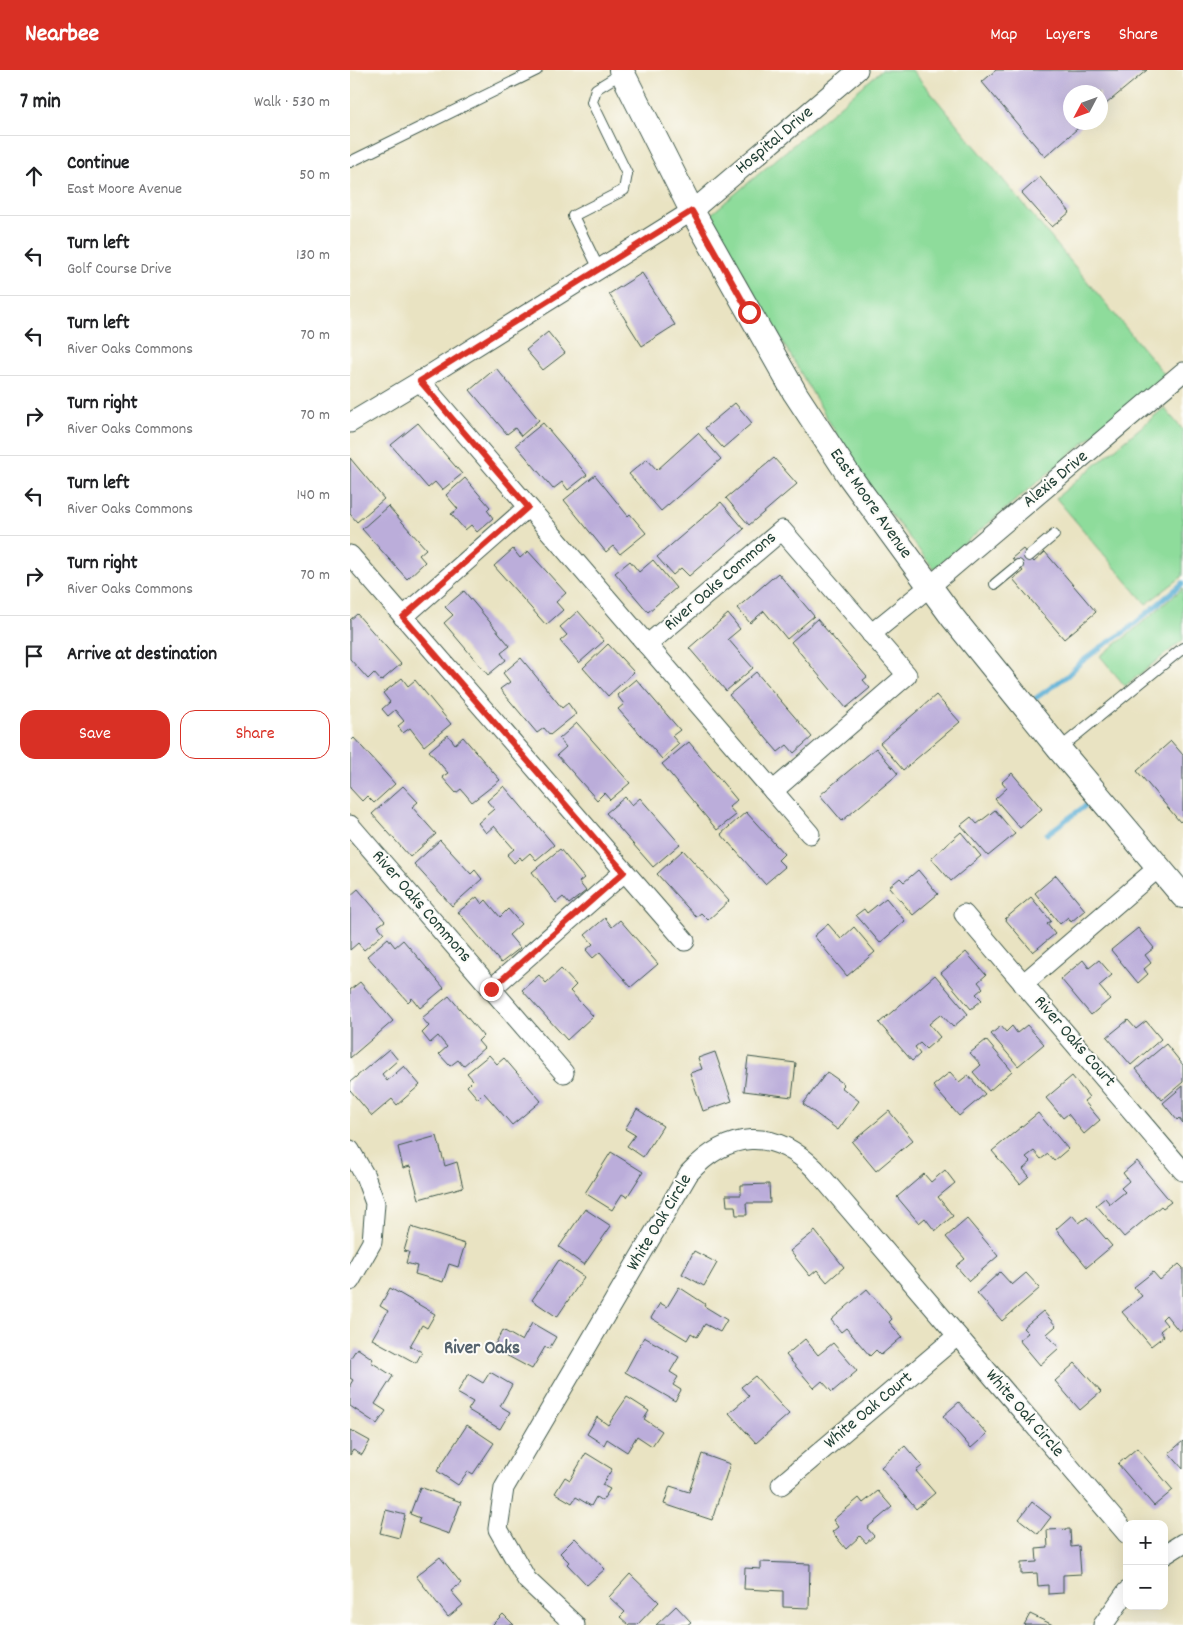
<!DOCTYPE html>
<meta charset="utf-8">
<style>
:root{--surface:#fff;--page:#f6f6f6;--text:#202124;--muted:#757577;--line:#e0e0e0;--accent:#d93025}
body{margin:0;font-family:Dekko,sans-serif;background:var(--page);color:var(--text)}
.controls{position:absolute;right:15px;bottom:15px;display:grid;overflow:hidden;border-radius:10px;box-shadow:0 5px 20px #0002}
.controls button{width:45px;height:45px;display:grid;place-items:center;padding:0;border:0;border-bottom:1px solid var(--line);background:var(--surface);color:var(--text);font:25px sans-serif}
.compass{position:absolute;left:713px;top:15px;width:45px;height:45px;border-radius:50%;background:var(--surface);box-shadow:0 5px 20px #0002;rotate:229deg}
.stop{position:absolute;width:15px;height:15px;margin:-11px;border:4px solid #d93025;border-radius:50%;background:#fff}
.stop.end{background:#d93025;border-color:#fff;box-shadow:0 1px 5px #0008}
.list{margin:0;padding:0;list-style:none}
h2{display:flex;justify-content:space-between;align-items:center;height:65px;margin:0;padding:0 20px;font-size:21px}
h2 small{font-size:16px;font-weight:400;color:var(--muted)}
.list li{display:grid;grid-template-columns:32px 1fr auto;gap:15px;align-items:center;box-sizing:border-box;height:80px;padding:0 20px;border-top:1px solid var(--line)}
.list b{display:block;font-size:19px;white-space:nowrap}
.list p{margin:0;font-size:16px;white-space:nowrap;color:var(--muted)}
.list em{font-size:16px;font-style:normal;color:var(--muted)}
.actions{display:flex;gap:10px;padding:15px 20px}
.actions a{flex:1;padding:11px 0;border:1px solid var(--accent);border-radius:15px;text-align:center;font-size:18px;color:var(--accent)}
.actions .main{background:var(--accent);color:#fff}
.icon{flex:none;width:28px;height:28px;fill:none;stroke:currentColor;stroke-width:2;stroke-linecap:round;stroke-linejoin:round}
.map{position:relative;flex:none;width:833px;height:1555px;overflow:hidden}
header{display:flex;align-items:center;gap:30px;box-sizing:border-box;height:70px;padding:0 25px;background:var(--accent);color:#fff}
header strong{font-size:24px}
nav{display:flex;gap:28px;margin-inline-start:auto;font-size:18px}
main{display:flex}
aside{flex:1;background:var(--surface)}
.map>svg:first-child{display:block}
.green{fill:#8edc9b;stroke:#568c68}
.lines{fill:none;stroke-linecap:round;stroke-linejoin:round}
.stream{stroke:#59aed5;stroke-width:5}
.building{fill:#bbadda}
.service-casing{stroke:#3d5649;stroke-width:12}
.minor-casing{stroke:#3d5649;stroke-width:21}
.tertiary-casing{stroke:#3d5649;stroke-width:26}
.service{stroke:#fff;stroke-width:10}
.minor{stroke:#fff;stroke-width:19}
.tertiary{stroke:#fff;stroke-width:24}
.route{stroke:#d93025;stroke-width:6}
.labels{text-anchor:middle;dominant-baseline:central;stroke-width:4;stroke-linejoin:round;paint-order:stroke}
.street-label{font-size:18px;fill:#1f3d34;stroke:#fdfcf7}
.neighbourhood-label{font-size:19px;font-weight:bold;fill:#56646e;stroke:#fdfcf7}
</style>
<header>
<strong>Nearbee</strong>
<nav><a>Map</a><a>Layers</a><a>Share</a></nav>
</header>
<main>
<aside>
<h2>7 min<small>Walk · 530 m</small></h2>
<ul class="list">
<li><svg class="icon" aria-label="ahead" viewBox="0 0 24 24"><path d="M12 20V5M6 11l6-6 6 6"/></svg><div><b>Continue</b><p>East Moore Avenue</p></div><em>50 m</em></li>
<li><svg class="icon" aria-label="left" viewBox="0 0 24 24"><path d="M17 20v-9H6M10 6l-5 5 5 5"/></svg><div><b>Turn left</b><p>Golf Course Drive</p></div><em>130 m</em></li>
<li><svg class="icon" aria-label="left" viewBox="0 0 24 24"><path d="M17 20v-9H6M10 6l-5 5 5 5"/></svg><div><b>Turn left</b><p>River Oaks Commons</p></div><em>70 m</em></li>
<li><svg class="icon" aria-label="right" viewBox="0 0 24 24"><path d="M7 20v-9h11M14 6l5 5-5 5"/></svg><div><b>Turn right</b><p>River Oaks Commons</p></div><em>70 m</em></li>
<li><svg class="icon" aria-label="left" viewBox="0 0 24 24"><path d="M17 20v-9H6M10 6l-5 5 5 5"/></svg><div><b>Turn left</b><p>River Oaks Commons</p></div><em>140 m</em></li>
<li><svg class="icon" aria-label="right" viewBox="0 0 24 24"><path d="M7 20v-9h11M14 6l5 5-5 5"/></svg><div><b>Turn right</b><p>River Oaks Commons</p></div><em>70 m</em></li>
<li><svg class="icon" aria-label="arrive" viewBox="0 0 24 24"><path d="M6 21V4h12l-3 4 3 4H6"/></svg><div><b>Arrive at destination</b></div></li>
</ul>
<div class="actions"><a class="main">Save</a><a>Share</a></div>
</aside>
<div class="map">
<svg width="833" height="1555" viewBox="0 0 833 1555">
<rect width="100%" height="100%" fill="#fdfcf7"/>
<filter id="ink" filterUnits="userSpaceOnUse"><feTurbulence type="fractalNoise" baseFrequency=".02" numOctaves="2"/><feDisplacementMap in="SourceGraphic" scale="10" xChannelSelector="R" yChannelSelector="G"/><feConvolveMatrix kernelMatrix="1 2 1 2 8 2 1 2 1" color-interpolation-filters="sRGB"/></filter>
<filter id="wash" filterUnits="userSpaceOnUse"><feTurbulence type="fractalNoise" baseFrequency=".0096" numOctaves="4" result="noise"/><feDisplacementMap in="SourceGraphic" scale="20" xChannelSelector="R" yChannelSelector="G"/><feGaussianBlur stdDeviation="1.12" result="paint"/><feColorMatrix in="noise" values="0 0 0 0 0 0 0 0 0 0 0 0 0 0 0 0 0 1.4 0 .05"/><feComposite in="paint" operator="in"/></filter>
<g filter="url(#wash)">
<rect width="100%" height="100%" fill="#e9e3c2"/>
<!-- green -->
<g class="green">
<polygon points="532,0 562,0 815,305 584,499 511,406 359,146"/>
<polygon points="814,338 833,360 833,506 796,534 706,428"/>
<polygon points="833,518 833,570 775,616 750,586 778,565"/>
</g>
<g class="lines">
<!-- stream -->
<g class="stream">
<polyline points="686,628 717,606 730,593 751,577 776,561 833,513"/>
<polyline points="697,764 739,733"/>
</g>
</g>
<g id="blocks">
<!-- building -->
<g class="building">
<polygon points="646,0 797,0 750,39 750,22 720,22 720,52 735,52 695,87 632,12"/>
<polygon points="690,107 720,142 702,157 672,123"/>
<polygon points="292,203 325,255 292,276 259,224"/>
<polygon points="198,262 215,283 193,300 176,280"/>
<polygon points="146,298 189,350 171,366 165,358 157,364 120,320"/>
<polygon points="385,333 402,353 373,378 355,358"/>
<polygon points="68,353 112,404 92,420 85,412 78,418 41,375"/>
<polygon points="193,353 237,405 218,420 212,412 203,419 166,375"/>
<polygon points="348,363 371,389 311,441 279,404 297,389 307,400"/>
<polygon points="0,388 34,429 7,452 0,444"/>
<polygon points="424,388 447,414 399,455 376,428"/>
<polygon points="245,405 278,446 280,444 296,463 270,484 263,476 256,482 214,430"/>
<polygon points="115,408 140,437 137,440 143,448 127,462 121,455 115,460 101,444 108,439 96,425"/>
<polygon points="371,432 394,459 339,506 331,498 323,505 307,487"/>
<polygon points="38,436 76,479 69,485 75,492 57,509 12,459"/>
<polygon points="163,479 170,488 178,481 216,523 206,532 213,540 196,555 144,496"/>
<polygon points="673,479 684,492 695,482 746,542 714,569 663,509 673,501 662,488"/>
<polygon points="303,490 326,518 298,542 265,503 280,491 289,502"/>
<polygon points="428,503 464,546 437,569 414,541 400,553 387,538"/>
<polygon points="114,521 160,576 151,583 156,590 138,605 94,553 103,545 95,537"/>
<polygon points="228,541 254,571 229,593 210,571 217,565 210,557"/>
<polygon points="7,544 51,594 31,611 24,603 18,609 0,589 0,550"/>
<polygon points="378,544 390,559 378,569 403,598 376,621 339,578"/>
<polygon points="467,549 517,607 513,610 520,618 496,638 441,572"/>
<polygon points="258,574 284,602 258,626 233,598"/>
<polygon points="171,588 212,638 218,633 226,644 200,665 194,658 187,663 150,619 160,612 153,603"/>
<polygon points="406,602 462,667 444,683 437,675 428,682 379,625"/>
<polygon points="52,608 58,616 65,610 101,654 74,676 60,658 53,663 48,656 54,651 45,640 38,646 32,639 40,632 33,623"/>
<polygon points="286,609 330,660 322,666 329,674 312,689 268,639 274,634 267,625"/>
<polygon points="586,625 610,652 553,700 530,673"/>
<polygon points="227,653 280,713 260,730 254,723 247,730 207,685 216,677 209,669"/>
<polygon points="98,665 105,674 113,667 150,710 122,732 111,719 106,723 92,707 98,703 79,681"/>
<polygon points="4,668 45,714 24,733 17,726 12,731 0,718 0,672"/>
<polygon points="821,671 833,685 833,749 830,752 787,701"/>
<polygon points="339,672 387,730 379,737 386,745 367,760 312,694"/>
<polygon points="526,678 548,704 492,751 470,725"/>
<polygon points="662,703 692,739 670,758 645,729 657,718 652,712"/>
<polygon points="53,716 68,732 62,737 86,764 60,787 22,744"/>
<polygon points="154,716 204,775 186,790 180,783 172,790 170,787 164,793 157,785 164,779 144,756 136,763 128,753 144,739 137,731"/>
<polygon points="275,727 282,735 290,728 330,774 303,797 256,743"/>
<polygon points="645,740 665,764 638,786 611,755 621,747 627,754"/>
<polygon points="396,742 434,784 428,790 435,797 415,814 371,764"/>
<polygon points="611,762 631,786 601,811 581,788"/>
<polygon points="90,770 121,804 125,800 132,809 102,836 64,794"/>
<polygon points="210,779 234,808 229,812 236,821 219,834 213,827 206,833 182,802"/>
<polygon points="333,780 379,831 358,850 351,843 346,847 307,804"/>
<polygon points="568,800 588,824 563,845 539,817 550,808 554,812"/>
<polygon points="706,805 735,840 721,852 718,847 710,854 685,823"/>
<polygon points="8,819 35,851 28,856 34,863 14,880 8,873 0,880 0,826"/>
<polygon points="127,827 132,834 136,830 150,847 158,839 171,854 159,865 170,878 151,893 108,842"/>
<polygon points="681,827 701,851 697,854 705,864 683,882 655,849"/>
<polygon points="536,828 555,851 530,873 506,845 514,839 517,843"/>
<polygon points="255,848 262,857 270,850 308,894 281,917 250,882 243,888 236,880 243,874 235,865"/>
<polygon points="478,854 491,869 504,857 525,882 497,906 464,866"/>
<polygon points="788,858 804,878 795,885 801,893 794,899 798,904 788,913 761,880"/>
<polygon points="38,868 45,877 53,870 94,918 70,938 62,928 58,932 17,886"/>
<polygon points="616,882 636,905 628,912 633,918 626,924 632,930 621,939 591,903"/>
<polygon points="733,890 739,898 749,890 762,905 749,916 760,929 741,945 711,909"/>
<polygon points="211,899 226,915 220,921 243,946 217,970 172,920 189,905 196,913"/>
<polygon points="585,905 618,944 603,957 591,944 579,954 590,967 576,979 570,973 565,977 570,984 562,991 529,953"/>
<polygon points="10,912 43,951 0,988 0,920"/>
<polygon points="99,926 133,966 128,971 134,978 113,996 108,990 100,996 89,984 97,977 88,966 80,973 72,963 79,956 72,948"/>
<polygon points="778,950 786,959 796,951 811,969 781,995 757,967"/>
<polygon points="677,955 694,974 668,996 641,964 651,956 656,962 662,956 667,963"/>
<polygon points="636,970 662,1001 639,1021 623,1002 631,995 620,983"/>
<polygon points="816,974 833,995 833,1012 812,1030 786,999"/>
<polygon points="39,979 48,990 32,1004 37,1011 54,996 70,1015 47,1035 42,1029 22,1046 0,1020 0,1012"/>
<polygon points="365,982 382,1031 353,1041 340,1003 352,999 348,988"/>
<polygon points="139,985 147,994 154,988 191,1031 162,1055 134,1023 128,1029 117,1016 123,1010 117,1003"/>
<polygon points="398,987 446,993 442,1027 394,1021"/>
<polygon points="477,1002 494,1014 491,1017 509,1031 488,1060 453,1034"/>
<polygon points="600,1002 609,1012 618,1005 635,1024 609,1046 583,1016"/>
<polygon points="722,1006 739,1027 734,1031 750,1050 734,1064 718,1044 713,1048 696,1028"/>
<polygon points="833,1016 833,1053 829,1048 827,1050 813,1033"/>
<polygon points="287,1039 313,1056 293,1087 277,1076 285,1065 275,1059"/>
<polygon points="539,1041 563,1070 526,1101 502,1072"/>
<polygon points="688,1043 718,1079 704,1091 698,1084 691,1089 684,1081 676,1087 681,1092 673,1099 679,1106 670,1114 642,1081"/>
<polygon points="87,1066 95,1096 107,1092 113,1117 69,1129 60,1096 53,1098 48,1077"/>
<polygon points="261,1082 293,1102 277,1127 272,1124 262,1140 235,1123"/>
<polygon points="787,1091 821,1132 813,1138 811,1136 774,1167 746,1135 755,1128 760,1134 775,1122 771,1118 779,1111 773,1103"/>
<polygon points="595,1100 605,1113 588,1127 603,1146 585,1161 575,1148 569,1153 547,1127 574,1104 581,1112"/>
<polygon points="419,1114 420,1133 396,1133 397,1145 386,1145 385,1136 377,1136 376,1125 391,1125 391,1115"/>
<polygon points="235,1139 261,1156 234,1195 209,1177"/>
<polygon points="722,1145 729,1153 737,1147 762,1176 737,1197 706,1159"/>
<polygon points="617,1149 648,1186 619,1211 606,1196 615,1189 596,1167"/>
<polygon points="61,1157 115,1174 108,1197 99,1194 93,1212 65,1204 67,1196 56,1193 59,1182 54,1181"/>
<polygon points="465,1161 494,1197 477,1212 467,1200 460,1206 440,1181"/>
<polygon points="344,1181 367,1193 354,1216 332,1204"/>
<polygon points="209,1190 234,1207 207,1247 182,1230"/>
<polygon points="829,1194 833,1198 833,1258 829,1261 816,1245 812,1249 817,1255 810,1261 814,1266 801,1276 772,1242 792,1226 784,1217 803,1202 810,1210"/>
<polygon points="650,1202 662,1215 676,1203 690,1218 652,1251 627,1223"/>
<polygon points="329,1217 355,1234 354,1236 377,1250 370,1262 355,1254 347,1267 341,1263 337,1270 301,1248 310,1233 317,1237"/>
<polygon points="40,1218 85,1244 77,1258 72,1255 60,1276 72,1282 66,1293 22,1269 38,1241 30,1236"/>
<polygon points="517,1219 542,1249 539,1252 552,1267 531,1285 526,1280 520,1286 496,1258 491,1262 481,1250"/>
<polygon points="693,1241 706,1256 697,1264 709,1278 690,1295 669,1270 678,1263 673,1258"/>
<polygon points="182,1253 206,1267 199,1279 195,1277 182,1299 143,1278 153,1260 172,1271"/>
<polygon points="294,1267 329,1287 320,1302 328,1307 323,1315 331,1320 325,1331 275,1302"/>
<polygon points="455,1269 468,1285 483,1273 507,1301 482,1322 472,1311 464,1318 436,1285"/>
<polygon points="7,1278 23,1289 21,1292 43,1306 25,1334 36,1341 27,1354 0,1336 0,1315 3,1310 0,1308 0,1289"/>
<polygon points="725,1293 751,1322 730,1340 705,1311"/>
<polygon points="140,1302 162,1315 150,1336 160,1342 150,1359 118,1340 123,1332 107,1323 118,1304 133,1313"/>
<polygon points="405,1306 439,1344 406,1373 379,1343 399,1326 391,1317"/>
<polygon points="277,1327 299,1341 294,1349 312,1361 302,1376 287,1366 277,1382 257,1369 254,1375 237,1364 247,1347 258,1355"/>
<polygon points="609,1332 637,1364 621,1378 593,1346"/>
<polygon points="117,1355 144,1373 123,1404 118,1401 108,1415 87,1401"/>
<polygon points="0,1360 20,1371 12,1385 3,1380 0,1385"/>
<polygon points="833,1371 833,1399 819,1383"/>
<polygon points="555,1376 572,1396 566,1401 585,1423 566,1439 531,1397"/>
<polygon points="787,1378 823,1420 804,1436 768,1394"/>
<polygon points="236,1383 262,1399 252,1415 260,1419 252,1431 246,1427 241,1436 226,1427 222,1433 205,1423 215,1407 220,1410"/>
<polygon points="352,1384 380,1394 362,1450 314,1434 320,1416 339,1422"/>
<polygon points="70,1417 111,1432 99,1464 68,1453 70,1448 60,1444"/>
<polygon points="528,1421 542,1437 517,1458 524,1466 516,1473 510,1466 496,1479 482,1462 488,1457 483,1450 509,1428 513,1433"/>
<polygon points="682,1432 701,1447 688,1464 669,1449"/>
<polygon points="36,1440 55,1445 49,1468 30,1463"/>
<polygon points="720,1459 721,1477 729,1476 731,1504 713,1505 713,1523 698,1524 698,1515 688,1516 687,1503 671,1504 671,1493 687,1492 686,1479 698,1478 697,1460"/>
<polygon points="225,1468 255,1499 237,1515 217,1494 219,1492 210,1483"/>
<polygon points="90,1487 111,1513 101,1521 113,1535 98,1547 66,1506"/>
<polygon points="411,1492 460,1494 459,1538 433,1537 433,1521 394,1519 395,1498 411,1499"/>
<polygon points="280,1504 309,1532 287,1555 279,1555 270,1547 275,1542 259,1527"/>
<polygon points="326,1536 341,1552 337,1555 306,1555"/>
<polygon points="153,1544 164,1555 142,1555"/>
<polygon points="680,1544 703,1555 674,1555"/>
</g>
</g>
</g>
<g filter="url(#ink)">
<use href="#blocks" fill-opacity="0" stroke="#3d5649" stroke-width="1"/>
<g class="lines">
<!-- service casing -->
<g class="service-casing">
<g id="service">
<polyline points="0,92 187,0"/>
<polyline points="249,199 223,146 274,120 277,104 242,32 246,19 272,3"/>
<polyline points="679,486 704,465"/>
<polyline points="645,514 668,495"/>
<polyline points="709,679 833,578"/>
</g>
</g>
<!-- minor casing -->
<g class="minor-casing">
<g id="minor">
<polyline points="70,311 460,764"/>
<polyline points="0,353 70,311 342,141 508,0"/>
<polyline points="0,485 335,871"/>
<polyline points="53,547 178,437"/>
<polyline points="521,564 579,517 833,302"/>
<polyline points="297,575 432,460 557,605 423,721"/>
<polyline points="0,755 214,1003"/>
<polyline points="614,844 833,1101"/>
<polyline points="673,914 809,797"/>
<polyline points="141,919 274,802"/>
<polyline points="0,1080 15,1106 25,1133 22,1172 0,1211"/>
<polyline points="431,1415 607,1266"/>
<polyline points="814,1485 833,1473"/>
<path d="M225,1555L177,1510L148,1459L154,1418L339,1103C378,1061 423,1057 465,1099L777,1464"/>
<polyline points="753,1555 777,1521"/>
</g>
</g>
<!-- tertiary casing -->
<g class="tertiary-casing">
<polyline id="tertiary" points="271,0 342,141 445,323 500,407 603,548 709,679 833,826"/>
</g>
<!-- service -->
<use href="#service" class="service"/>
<!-- minor -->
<use href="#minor" class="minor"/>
<!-- tertiary -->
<use href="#tertiary" class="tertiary"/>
</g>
</g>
<g class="lines" filter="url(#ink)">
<!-- route -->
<polyline class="route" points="141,919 274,802 53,547 178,437 70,311 342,141 399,242"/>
</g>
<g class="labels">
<!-- street labels -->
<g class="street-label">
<text transform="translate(425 71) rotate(-40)">Hospital Drive</text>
<text transform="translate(706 410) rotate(-40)">Alexis Drive</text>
<text transform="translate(520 434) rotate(55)">East Moore Avenue</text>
<text transform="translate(371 512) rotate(-41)">River Oaks Commons</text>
<text transform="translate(71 837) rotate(49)">River Oaks Commons</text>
<text transform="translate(724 972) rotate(49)">River Oaks Court</text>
<text transform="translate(310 1153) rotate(-59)">White Oak Circle</text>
<text transform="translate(519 1341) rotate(-40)">White Oak Court</text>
<text transform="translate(674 1344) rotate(49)">White Oak Circle</text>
</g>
<!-- neighbourhood labels -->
<g class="neighbourhood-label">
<text x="132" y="1279">River Oaks</text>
</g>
</g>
</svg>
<div class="controls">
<button>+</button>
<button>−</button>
</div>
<svg class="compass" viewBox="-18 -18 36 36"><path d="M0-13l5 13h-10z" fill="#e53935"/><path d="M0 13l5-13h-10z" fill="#757577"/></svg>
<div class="stop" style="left:399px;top:242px"></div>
<div class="stop end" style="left:141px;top:919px"></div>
</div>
</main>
